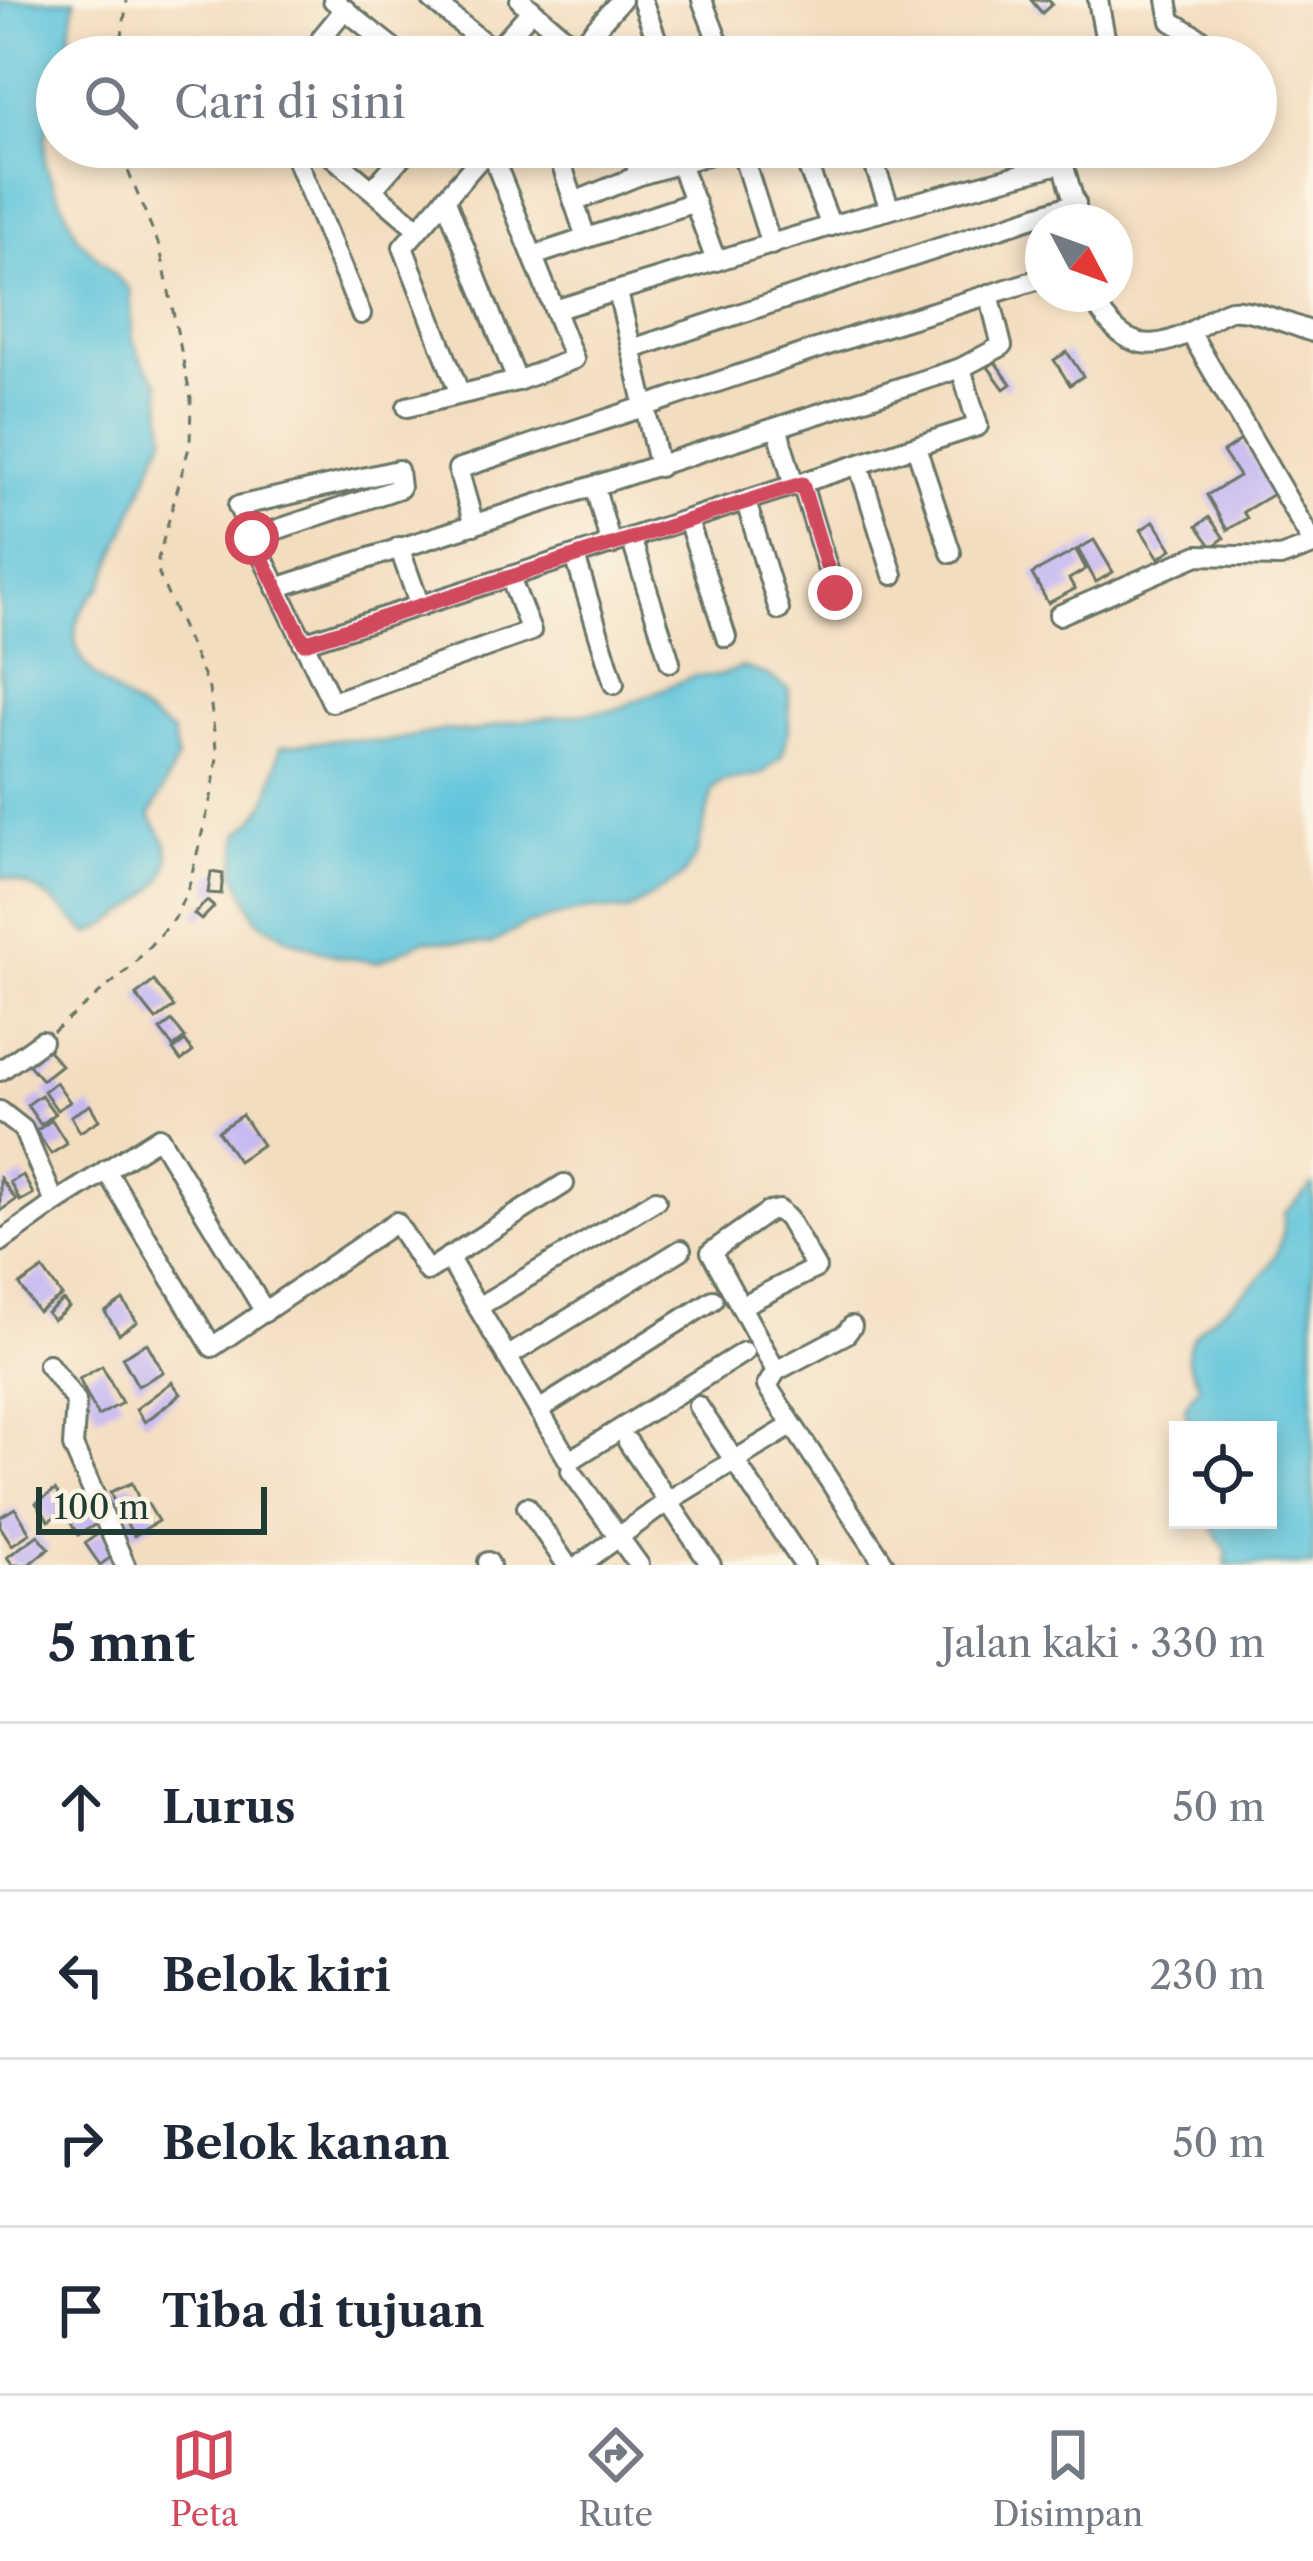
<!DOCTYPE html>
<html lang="id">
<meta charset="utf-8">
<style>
:root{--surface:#fff;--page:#f2f2f3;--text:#1f2937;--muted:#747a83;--line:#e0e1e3;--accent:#d1495b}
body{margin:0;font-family:"Libre Caslon Text",serif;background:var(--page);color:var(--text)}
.controls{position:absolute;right:36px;bottom:36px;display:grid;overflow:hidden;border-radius:0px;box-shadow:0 6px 18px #0003}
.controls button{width:108px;height:108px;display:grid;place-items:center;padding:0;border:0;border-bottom:3px solid var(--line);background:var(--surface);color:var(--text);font:60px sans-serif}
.compass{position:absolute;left:1025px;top:204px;width:108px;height:108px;border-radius:50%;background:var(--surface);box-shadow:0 6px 18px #0003;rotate:131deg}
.scale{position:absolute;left:36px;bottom:30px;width:231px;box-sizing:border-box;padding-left:12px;border:6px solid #1f3d34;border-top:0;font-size:33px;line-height:42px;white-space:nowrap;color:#1f3d34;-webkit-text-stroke:9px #fcf5e5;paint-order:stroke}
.stop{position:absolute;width:36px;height:36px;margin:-27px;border:9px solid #d1495b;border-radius:50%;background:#fff}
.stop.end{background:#d1495b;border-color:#fff;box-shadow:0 3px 12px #0008}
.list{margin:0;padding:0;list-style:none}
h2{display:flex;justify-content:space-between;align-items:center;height:156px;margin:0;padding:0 48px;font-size:51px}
h2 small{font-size:39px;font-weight:400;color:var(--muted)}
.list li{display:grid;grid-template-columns:78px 1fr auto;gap:36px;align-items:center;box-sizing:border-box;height:168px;padding:0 48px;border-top:3px solid var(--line)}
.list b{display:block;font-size:45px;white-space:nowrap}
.list em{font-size:39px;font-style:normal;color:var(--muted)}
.icon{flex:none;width:66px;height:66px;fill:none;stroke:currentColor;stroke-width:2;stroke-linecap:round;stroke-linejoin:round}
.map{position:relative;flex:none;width:1313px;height:1565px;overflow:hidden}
.search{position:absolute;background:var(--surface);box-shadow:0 6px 18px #0003;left:36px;right:36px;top:36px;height:132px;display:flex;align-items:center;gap:30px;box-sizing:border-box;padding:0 42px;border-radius:66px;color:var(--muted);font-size:45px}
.sheet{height:828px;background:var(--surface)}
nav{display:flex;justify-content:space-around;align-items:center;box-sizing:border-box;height:168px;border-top:3px solid var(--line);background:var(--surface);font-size:33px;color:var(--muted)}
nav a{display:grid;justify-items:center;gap:6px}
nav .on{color:var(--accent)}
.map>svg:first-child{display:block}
.water{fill:#5ec4dc;stroke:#3e8088;stroke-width:3}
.building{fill:#c6b7f2}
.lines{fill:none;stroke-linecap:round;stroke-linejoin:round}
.street-casing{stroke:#697565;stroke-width:24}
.path{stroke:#697565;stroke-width:3;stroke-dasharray:9 9;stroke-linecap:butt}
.street{stroke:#fff;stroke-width:18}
.route{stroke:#d1495b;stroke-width:15}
</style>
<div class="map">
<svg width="1313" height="1565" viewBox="0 0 1313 1565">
<rect width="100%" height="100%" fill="#fcf5e5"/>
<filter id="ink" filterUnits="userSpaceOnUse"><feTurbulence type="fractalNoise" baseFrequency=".00833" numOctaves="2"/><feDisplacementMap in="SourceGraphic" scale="24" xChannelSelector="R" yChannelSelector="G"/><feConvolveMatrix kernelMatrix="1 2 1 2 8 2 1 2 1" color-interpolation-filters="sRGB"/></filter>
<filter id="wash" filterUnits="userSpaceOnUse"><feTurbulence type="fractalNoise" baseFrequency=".004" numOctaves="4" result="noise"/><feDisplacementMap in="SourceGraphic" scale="48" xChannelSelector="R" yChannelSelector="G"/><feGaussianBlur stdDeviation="2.7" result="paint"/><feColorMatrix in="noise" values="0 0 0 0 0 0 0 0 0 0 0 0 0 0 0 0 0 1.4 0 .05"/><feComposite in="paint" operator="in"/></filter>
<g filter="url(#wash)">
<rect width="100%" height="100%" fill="#f3ddbf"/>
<!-- water -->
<g class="water">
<path d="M0,0H75L66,57H57V92L45,138V165L78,238L130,290L133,340L143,363L159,382L165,434L102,586C29,653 121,695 173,733L177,760L150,816C160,832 173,848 167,868C160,894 111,925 88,934C58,904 43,887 0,876Z"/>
<path d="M742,667L768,675L789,690V730L782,756L762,774L723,781L713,788L697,854L683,876L628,911L589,909L527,924L491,944L426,940L378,962L339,957L288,939L257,920L235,872L239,833C272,810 271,783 281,746L346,739L384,742L446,730L471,732L510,722L615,710L693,676H718Z"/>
<path d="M1313,1185V1565H1225L1227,1553L1208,1520H1268V1430H1205L1187,1418L1185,1406L1200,1385C1196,1377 1189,1368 1188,1359C1182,1310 1288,1298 1284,1214Z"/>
</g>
<g id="blocks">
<!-- building -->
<g class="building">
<polygon points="1031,0 1049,0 1052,4 1042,13"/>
<polygon points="936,147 956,147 958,159 940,163"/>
<polygon points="1067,352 1083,376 1070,385 1054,360"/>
<polygon points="995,362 1011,384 1004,389 988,367"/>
<polygon points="1241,440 1275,493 1243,512 1247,518 1227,530 1207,495 1239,476 1223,452"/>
<polygon points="1209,517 1224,538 1212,547 1197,526"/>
<polygon points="1154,521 1172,549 1159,558 1141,530"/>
<polygon points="1094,540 1113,572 1096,582 1078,549"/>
<polygon points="1076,550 1086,569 1069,579 1075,589 1048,603 1032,574"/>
<polygon points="211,872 223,874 221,894 208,893"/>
<polygon points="207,901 214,907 201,920 194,914"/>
<polygon points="154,981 174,1007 156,1020 136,995"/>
<polygon points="172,1021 185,1038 173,1047 160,1030"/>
<polygon points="185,1041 193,1052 181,1061 173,1050"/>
<polygon points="47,1049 61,1065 42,1080 29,1065"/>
<polygon points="56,1082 70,1102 57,1110 44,1091"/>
<polygon points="41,1095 55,1114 41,1125 27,1105"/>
<polygon points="90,1105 99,1120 80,1132 71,1116"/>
<polygon points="242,1115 262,1145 238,1161 218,1131"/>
<polygon points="52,1120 67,1144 51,1154 36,1131"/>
<polygon points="23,1175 33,1194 20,1201 10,1182"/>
<polygon points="0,1178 16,1200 0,1211"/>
<polygon points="43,1269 62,1296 38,1312 20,1285"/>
<polygon points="63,1300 69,1307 53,1320 47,1313"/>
<polygon points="123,1300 137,1322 119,1334 105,1312"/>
<polygon points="147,1343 163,1372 138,1386 122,1357"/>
<polygon points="102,1366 122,1403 98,1416 79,1379"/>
<polygon points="172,1382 181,1394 145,1422 136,1409"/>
<polygon points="132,1483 140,1502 118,1511 110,1492"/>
<polygon points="55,1490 68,1507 49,1521 36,1503"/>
<polygon points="92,1501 103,1520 78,1535 66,1515"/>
<polygon points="148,1504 158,1521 134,1536 124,1519"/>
<polygon points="15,1508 30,1533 12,1545 0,1526 0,1517"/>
<polygon points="102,1531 117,1553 100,1565 85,1543"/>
<polygon points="38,1535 49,1548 28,1565 13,1565 7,1557"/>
</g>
</g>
</g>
<g filter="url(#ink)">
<use href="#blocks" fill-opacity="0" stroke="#697565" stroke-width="3"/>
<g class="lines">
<!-- street casing -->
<g class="street-casing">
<g id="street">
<polyline points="333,0 404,57"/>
<polyline points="432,0 495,52"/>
<polyline points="642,0 663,57"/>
<polyline points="702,0 724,57"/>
<polyline points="1098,0 1105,37"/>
<polyline points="1167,0 1171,21 1204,41"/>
<polyline points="532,10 578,49"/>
<polyline points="321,57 322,37 345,9"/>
<polyline points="490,57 532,10 520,0"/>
<polyline points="570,57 621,0"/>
<polyline points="309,147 297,161 361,314"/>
<polyline points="321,147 418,229"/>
<polyline points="556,147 574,202"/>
<polyline points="740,147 771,245"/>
<polyline points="800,147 831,226"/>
<polyline points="868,147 890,209"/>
<polyline points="680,163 716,261"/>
<polyline points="640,175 734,147"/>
<polyline points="374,188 410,147"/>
<polyline points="445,198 517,381"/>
<polyline points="586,238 574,202 640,175 629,147"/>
<polyline points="533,256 695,202"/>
<polyline points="618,292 659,467"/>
<path d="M1090,294C1117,343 1145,359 1197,328C1207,322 1219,313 1230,310C1250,307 1294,326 1313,332"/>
<polyline points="554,310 847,221 1063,163 1080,222"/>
<polyline points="1190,332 1313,543"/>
<polyline points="632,349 1076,203"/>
<polyline points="460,394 403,247 490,147"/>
<polyline points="407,407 517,381 574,359 489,147"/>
<polyline points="778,430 794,486"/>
<polyline points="916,447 951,553"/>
<polyline points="859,466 893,575"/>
<polyline points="802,484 835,593"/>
<polyline points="595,488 611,545"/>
<polyline points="746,502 779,610"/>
<polyline points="688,520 726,637"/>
<polyline points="474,525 458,469 867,332 1043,278"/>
<polyline points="252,538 400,488 398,470 238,506 332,702 531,631 510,577"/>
<polyline points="631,538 670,662"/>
<polyline points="399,547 420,606"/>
<polyline points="575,556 614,684"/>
<polyline points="276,588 961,368 1002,346 989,294"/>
<polyline points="1059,615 1198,555 1280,557 1313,545"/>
<polyline points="303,643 978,426 961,368"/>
<polyline points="0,1071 42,1041"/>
<polyline points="0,1111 23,1129 55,1203 0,1242"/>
<polyline points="106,1170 212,1347 396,1222 427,1271 564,1184"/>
<polyline points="55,1203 159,1137 265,1312"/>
<polyline points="448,1257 569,1461 744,1352"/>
<polyline points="741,1306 816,1268 788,1219 779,1210 768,1212 711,1252 776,1371"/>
<polyline points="478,1307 656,1200"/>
<polyline points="852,1326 846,1334 776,1371 767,1386 885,1565"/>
<polyline points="507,1357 681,1250"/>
<polyline points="48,1364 76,1401 73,1446 125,1565"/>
<polyline points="698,1406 804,1565"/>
<polyline points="539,1410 713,1300"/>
<polyline points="628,1442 711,1565"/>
<polyline points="571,1471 639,1565"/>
<polyline points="527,1507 567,1565"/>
<polyline points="488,1562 490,1565"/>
<polyline points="580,1565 668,1501 791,1426"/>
</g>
</g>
<!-- path -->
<g class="path">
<polyline points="119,57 127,0"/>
<polyline points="53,1032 131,967 176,916 189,886 212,793 217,757 209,689 159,575 158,559 190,444 191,399 160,248 118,147"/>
</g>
<!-- street -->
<use href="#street" class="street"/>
</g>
</g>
<g class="lines" filter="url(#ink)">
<!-- route -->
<polyline class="route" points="252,538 304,643 802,484 835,593"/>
</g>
</svg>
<div class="controls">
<button><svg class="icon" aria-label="locate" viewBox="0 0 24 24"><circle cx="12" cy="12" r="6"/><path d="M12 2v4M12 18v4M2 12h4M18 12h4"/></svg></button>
</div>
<svg class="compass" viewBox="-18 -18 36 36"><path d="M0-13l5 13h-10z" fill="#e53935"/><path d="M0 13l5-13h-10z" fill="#747a83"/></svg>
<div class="scale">100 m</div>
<div class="stop" style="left:252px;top:538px"></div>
<div class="stop end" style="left:835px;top:593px"></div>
<div class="search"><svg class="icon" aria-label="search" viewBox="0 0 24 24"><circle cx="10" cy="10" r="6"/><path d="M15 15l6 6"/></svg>Cari di sini</div>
</div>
<section class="sheet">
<h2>5 mnt<small>Jalan kaki · 330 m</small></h2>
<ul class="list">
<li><svg class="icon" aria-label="ahead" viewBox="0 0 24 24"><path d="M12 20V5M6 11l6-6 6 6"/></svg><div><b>Lurus</b></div><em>50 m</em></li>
<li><svg class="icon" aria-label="left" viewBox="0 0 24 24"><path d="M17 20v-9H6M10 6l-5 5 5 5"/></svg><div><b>Belok kiri</b></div><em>230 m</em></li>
<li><svg class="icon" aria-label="right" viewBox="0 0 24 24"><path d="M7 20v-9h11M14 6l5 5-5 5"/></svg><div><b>Belok kanan</b></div><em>50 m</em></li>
<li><svg class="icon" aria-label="arrive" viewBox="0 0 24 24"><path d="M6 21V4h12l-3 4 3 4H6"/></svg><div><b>Tiba di tujuan</b></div></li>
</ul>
</section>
<nav>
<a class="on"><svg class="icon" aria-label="map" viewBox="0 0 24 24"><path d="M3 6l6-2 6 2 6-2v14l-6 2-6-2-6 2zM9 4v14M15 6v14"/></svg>Peta</a>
<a><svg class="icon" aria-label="directions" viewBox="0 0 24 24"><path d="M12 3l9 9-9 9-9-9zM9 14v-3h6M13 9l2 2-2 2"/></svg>Rute</a>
<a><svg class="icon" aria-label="saved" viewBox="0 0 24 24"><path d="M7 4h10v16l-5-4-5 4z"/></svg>Disimpan</a>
</nav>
